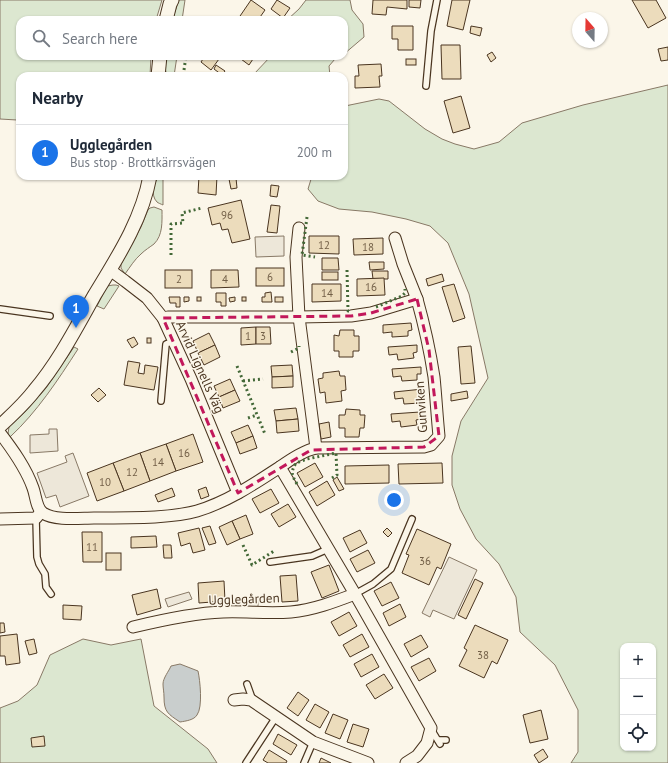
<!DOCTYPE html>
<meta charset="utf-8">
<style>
:root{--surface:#fff;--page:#f2f2f3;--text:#1f2937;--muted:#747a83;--line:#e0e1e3;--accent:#1a73e8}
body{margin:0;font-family:"PT Sans",sans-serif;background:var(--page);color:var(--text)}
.controls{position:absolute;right:12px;bottom:12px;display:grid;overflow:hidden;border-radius:8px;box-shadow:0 1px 3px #0004}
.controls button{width:36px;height:36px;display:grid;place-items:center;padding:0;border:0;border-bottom:1px solid var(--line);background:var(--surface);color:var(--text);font:20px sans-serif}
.compass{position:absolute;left:572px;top:12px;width:36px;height:36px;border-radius:50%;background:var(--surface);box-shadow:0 1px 3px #0004;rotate:340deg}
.you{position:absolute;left:394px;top:500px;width:14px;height:14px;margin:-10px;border:3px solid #fff;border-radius:50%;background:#1a73e8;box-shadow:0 0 0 6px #1a73e833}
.badge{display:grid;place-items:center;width:26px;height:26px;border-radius:50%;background:var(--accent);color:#fff;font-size:13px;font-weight:700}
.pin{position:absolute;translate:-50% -33px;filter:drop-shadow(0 1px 2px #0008)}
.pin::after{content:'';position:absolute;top:21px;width:14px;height:12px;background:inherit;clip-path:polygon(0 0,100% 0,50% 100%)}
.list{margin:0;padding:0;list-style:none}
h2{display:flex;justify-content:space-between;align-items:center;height:52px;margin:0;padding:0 16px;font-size:17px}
h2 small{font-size:13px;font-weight:400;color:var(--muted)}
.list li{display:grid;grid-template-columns:26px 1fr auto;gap:12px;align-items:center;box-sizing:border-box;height:56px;padding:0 16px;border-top:1px solid var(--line)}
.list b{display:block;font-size:15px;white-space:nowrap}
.list p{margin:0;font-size:13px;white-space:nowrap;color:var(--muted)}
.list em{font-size:13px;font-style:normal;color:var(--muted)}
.icon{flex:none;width:22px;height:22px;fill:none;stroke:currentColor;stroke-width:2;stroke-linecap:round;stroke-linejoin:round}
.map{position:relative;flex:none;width:668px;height:763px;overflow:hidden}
.search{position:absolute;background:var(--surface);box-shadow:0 1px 3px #0004;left:16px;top:16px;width:332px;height:44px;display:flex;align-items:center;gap:10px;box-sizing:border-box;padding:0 14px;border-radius:12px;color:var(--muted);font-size:15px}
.panel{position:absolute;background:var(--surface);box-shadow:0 1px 3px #0004;left:16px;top:72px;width:332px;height:108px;border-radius:12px}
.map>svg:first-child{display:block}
.green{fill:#dce7d0;stroke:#887966;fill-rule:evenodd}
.parking{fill:#ede7d9;stroke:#887966}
.water{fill:#c9cecd;stroke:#887966}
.building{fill:#ecdcbc;stroke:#4a3520}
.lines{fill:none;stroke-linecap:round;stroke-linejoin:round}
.service-casing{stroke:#4a3520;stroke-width:8}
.minor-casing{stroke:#4a3520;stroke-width:13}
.tertiary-casing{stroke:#4a3520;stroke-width:15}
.service{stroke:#fbf6e9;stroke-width:5.5}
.minor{stroke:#fbf6e9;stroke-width:11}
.tertiary{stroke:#fbf6e9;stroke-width:13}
.hedge{stroke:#436837;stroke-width:3;stroke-dasharray:2 3;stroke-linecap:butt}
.marked{fill:none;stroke:#c2185b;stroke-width:3;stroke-dasharray:8 5;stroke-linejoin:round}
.labels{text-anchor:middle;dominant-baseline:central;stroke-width:3;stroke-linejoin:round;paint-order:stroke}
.number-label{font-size:11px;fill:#725f47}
.street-label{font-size:13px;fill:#4a3520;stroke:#fbf6e9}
</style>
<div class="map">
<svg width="668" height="763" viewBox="0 0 668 763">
<rect width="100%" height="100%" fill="#fbf6e9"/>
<!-- green -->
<g class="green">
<polygon points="0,0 162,0 156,20 20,20 20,56 151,56 150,76 20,76 20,121 17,120 0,119"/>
<polygon points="179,0 185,0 182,20 172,20"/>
<polygon points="306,0 350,0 352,10 363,24 364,37 344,54 344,20 287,20 299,9"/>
<path d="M166,56H177L174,76H169C163,70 165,63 166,56Z"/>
<polygon points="271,56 341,56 335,59 329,66 330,76 253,76 254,74"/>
<path d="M668,85V763H571L578,752V710L555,665L520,632L516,597L499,564L476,539L460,509L452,485V456L461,421L488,378L469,294L448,243L430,226L406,219L372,212L339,209L318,201L308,189L312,176H344V105L345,106L379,99L389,101L425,129L442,139L455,144L474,149L499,142L522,123L583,105ZM623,646H653V748H623Z"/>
<path d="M159,176H163V205C161,204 158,203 157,202C150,195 154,182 159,176Z"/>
<path d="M154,207L162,210C162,222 163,235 154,244C150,247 145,250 141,254C135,259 130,267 125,274L121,268V264L141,227L148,210L150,208Z"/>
<polygon points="113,285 116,285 119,286 104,309 97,306 107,286"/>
<path d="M74,347L78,349C58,380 37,412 10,437L8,434L9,427L25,412L46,388Z"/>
<polygon points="83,639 111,645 141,639 154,706 208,749 217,763 0,763 0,708 18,701 37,685 50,655"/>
</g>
<!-- parking -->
<g class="parking">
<polygon points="284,236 284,256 256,257 255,237"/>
<polygon points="49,429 57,429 58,451 30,453 30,435 49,434"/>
<polygon points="73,453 89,496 60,507 56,495 46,498 37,473 67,462 65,456"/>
<polygon points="449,557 477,570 454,619 433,610 430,617 422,613"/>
<polygon points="189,592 192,599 168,607 165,599"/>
<polygon points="231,599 258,600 258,609 231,608"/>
</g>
<!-- water -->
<path class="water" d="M180,664L198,671C200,680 203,707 197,715C194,720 186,721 180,722C168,714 164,712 164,697C164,692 163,688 163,684C163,678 169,671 171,666Z"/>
<!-- building -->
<g class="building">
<polygon points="251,0 265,10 258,20 239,20 238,19"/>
<polygon points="277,0 290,8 283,18 271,9"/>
<polygon points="373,0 407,0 407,9 387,7 386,15 372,14"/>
<polygon points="409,0 421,0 420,8 409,7"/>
<polygon points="452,0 470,0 463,30 447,26"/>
<polygon points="632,0 656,0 666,18 648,28"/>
<polygon points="392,26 413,26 413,50 398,50 398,39 392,39"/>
<polygon points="471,26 482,28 480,36 470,33"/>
<polygon points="441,45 460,45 461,79 442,79"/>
<polygon points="668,47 668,60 661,61 658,49"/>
<polygon points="492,52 496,58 491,62 487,55"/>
<polygon points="205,56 215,56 219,59 211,70 201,62"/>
<polygon points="237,56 255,56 249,65"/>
<rect x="406" y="59" width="10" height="6"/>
<polygon points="381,64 382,76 379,76 380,87 355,88 355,76 359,76 358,65"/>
<polygon points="216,65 225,71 222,75 214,69"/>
<polygon points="461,96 470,128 453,133 444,101"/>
<polygon points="199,176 217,176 216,195 198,193"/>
<polygon points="236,178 237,188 231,189 229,179"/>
<polygon points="271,185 279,186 277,197 270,196"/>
<polygon points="241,200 250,239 232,243 228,229 222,230 220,223 212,225 208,208"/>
<polygon points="271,205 280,206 277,233 267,232"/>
<polygon points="309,236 339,236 339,254 309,253"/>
<polygon points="383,238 383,254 354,255 353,239"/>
<polygon points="322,258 338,258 339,270 322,270"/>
<polygon points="369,262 384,262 384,269 370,270"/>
<rect x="256" y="268" width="28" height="18"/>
<rect x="165" y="270" width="27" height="18"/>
<polygon points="211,270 238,270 239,287 211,288"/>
<polygon points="372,271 388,271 388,279 373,279"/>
<rect x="322" y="272" width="16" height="8"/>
<polygon points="442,274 444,281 428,286 426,279"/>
<polygon points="384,278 385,295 357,296 357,279"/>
<polygon points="312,284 341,284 341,301 312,302"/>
<polygon points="454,284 465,318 453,322 442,287"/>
<polygon points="271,292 272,302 262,302 262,297 265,297 265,293"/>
<polygon points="216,293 226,293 226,306 221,306 221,302 216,302"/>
<polygon points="169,297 180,297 180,307 176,307 176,303 170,303"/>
<polygon points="184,297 189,297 189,301 184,302"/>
<rect x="197" y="297" width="4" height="4"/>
<polygon points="235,297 235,301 230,302 229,298"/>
<rect x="242" y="297" width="4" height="4"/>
<rect x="275" y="297" width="8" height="5"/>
<polygon points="411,323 412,330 408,331 408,336 392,337 392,332 383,333 383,325"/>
<polygon points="256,327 256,344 241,345 241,328"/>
<polygon points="256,327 270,327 271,344 256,344"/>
<polygon points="340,330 354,330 354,336 359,336 359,351 353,351 353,357 339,357 339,351 334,351 334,335 339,336"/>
<polygon points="209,333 215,345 198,353 193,341"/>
<polygon points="134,337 138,344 132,348 127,340"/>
<rect x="147" y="338" width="4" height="5"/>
<polygon points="215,345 220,357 204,365 198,353"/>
<polygon points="417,345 417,352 413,353 414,358 398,360 397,354 389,355 388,347"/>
<polygon points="471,346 475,383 461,384 458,347"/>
<polygon points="128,361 140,363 138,373 144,374 145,365 158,367 154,390 124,385"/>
<polygon points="292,365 293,376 272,377 271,366"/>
<polygon points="421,367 421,374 417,374 417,380 402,381 401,376 393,377 392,369"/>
<polygon points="339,371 340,376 345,376 346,390 341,391 342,401 326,403 325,392 320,393 318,379 323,378 323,373"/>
<polygon points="293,376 293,387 272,388 272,377"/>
<polygon points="230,379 235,390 219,397 214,386"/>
<polygon points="99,388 106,395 98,402 91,395"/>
<polygon points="423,389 424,397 419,397 420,403 404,404 403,398 395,399 394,392"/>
<polygon points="235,390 240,401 223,408 219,397"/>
<polygon points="467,391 468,398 451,401 451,394"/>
<polygon points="296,408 298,419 276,421 274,410"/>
<polygon points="346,409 360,410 360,415 365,415 364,428 360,428 359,437 345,437 345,428 339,428 339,415 345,415"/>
<polygon points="420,412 421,419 416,420 417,425 401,427 400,421 392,422 391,414"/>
<polygon points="298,419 299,431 277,433 276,421"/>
<polygon points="329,422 331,437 321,439 319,424"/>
<polygon points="248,425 253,436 236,443 231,432"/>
<polygon points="193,434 203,462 176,471 166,444"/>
<polygon points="253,436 257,448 240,454 236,443"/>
<polygon points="166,444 176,471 150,481 140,453"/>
<polygon points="140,453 150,481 124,491 113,463"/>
<polygon points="113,463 124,491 97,501 87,473"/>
<polygon points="315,463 323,477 305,487 297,473"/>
<polygon points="442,463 443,483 399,484 398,464"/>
<polygon points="389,465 389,483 345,484 345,466"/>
<polygon points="337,477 344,489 339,491 333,480"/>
<polygon points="327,481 335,495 317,506 309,492"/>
<polygon points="206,487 209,496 201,499 198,490"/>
<polygon points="172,488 175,496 158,502 155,495"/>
<polygon points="271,489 279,503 260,513 252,499"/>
<polygon points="288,504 296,517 279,527 271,514"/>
<polygon points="246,515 253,534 240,539 232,521"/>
<polygon points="232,521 240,539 227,545 219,527"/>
<polygon points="210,526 216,543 209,545 202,528"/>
<polygon points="199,528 205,550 193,553 190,543 181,546 178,533"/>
<polygon points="387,528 392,533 388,537 383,532"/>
<polygon points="417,529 451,544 441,569 437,567 429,585 402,573 409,555 406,554"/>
<polygon points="360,530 367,543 350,552 343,538"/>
<polygon points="82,532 102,532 102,562 83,562"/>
<polygon points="156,536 157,547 131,548 131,537"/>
<polygon points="163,545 171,545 172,558 164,558"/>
<polygon points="368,550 375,563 357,572 350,559"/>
<rect x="106" y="553" width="15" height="17"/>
<polygon points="329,565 339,591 322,598 311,572"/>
<polygon points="296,575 298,601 282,602 280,576"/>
<polygon points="475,579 483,583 466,619 458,615"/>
<polygon points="224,581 225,601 199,603 198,583"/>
<polygon points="391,582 399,598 382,606 374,591"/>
<polygon points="157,589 161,608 137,615 132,595"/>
<polygon points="400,604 406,617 389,626 383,613"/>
<polygon points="63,605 82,606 81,620 63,619"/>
<polygon points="349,612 357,626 339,636 331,622"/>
<polygon points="0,623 4,623 5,632 0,633"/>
<polygon points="475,625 508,640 497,664 492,661 484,678 459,666 467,650 464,648"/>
<polygon points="17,634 20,663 6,665 5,656 0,656 0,636"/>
<polygon points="362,634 369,647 350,657 343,645"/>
<polygon points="421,635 428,647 411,657 404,644"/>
<polygon points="34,639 37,653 29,655 25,641"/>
<polygon points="372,654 379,667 361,677 354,664"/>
<polygon points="429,658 436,671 419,681 411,667"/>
<polygon points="384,674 393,688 375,699 366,685"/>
<polygon points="298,692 309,700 298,716 287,708"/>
<polygon points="315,704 329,712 320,728 306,720"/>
<polygon points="541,710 548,739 530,743 523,715"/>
<polygon points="333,714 348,720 340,739 325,733"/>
<polygon points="353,724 369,729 363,747 347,742"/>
<polygon points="278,734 297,745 291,755 273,744"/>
<polygon points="44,736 45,746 32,747 31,738"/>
<polygon points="543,749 548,757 539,763 534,755"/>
<polygon points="269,750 287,761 286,763 268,763 263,760"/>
<polygon points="321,758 331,763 319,763"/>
</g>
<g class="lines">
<!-- service casing -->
<g class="service-casing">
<g id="service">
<polyline points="426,86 431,31 437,0"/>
<polyline points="0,309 50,316"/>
<polyline points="161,401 166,344 174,341"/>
<polyline points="36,518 37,557 39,564 45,574 46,587 51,594"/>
<polyline points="270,562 312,556 328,549"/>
<polyline points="355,594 373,584 391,569 412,519"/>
<polyline points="247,684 253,701"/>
<polyline points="431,729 440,744"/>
<polyline points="438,740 446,740"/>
<polyline points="246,763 276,717"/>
<polyline points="304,763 313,742"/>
</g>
</g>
<!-- minor casing -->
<g class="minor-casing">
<g id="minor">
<polyline points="299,228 296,257 299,317 316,448"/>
<polyline points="395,238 403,264 417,299"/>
<polyline points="110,270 125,281 147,298 163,318 191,379 238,493"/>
<path d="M163,318L168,317H299L351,316L371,313L417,299C424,324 430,351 434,377C436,397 437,416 439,436L431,445L424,447L316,448C303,451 291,459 280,467"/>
<path d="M0,433C13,450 26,468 33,488C36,496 36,508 43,513C55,521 80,518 94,518C114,518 135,518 155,517C169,516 183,515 197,511C227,502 254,484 280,467L355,594L431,728L427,743L417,756L406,763"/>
<polyline points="0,519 36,518 41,512"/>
<path d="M133,627C162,620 193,613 223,612C245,611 268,614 291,612C313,610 334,602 355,594"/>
<polyline points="234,700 243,699 251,700 313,742 368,763"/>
</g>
</g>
<!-- tertiary casing -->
<g class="tertiary-casing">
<g id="tertiary">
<polyline points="166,20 170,4 172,0"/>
<polyline points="158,76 160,56"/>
<path d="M0,426C12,415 24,404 34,391C58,363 76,328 94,296C117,258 142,220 150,176"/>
</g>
</g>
<!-- service -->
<use href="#service" class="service"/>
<!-- minor -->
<use href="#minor" class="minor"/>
<!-- tertiary -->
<use href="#tertiary" class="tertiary"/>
<!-- hedge -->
<g class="hedge">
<polyline points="184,70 186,56"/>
<polyline points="307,217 302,255 315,257"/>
<polyline points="171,255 171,224 183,223 182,213 202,208"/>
<polyline points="347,270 348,311 351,311"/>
<polyline points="376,307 402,296 405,293 405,289"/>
<polyline points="291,352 299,348 299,346"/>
<polyline points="237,366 265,434"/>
<polyline points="243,381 263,379"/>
<polyline points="248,418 257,415"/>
<path d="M297,484C292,475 290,473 296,463L307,459L336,453L337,475L332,478"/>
<polyline points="243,545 252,565 274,551"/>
</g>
</g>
<!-- marked area -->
<path class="marked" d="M417,299L429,350L439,436L424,447L311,450L238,493L163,318L351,316L371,313Z"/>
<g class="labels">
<!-- number labels -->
<g class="number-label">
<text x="227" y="215">96</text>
<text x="324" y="245">12</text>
<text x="368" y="247">18</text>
<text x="270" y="277">6</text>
<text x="179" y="279">2</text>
<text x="225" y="279">4</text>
<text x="371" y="287">16</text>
<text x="327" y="293">14</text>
<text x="248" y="336">1</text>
<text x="263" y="336">3</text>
<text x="184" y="453">16</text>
<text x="158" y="462">14</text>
<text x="132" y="472">12</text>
<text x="105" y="482">10</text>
<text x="92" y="547">11</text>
<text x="425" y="561">36</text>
<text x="483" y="655">38</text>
</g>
<!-- street labels -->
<g class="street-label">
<text transform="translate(200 367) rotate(66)">Arvid Lignells Väg</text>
<text transform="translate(421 407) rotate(-94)">Gunviken</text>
<text transform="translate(244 599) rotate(-2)">Ugglegården</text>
</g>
</g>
</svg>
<div class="controls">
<button>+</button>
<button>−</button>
<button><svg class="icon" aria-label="locate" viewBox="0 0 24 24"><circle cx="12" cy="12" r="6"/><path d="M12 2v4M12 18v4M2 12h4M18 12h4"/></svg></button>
</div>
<svg class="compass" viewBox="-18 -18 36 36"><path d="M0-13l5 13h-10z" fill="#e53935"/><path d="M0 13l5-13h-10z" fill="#747a83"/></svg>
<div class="you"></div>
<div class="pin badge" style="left:76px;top:328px">1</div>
<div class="search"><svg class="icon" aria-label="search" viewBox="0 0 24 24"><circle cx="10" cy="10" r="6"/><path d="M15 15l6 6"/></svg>Search here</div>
<section class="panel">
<h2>Nearby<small></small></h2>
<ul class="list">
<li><span class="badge">1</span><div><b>Ugglegården</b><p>Bus stop · Brottkärrsvägen</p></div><em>200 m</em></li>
</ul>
</section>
</div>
